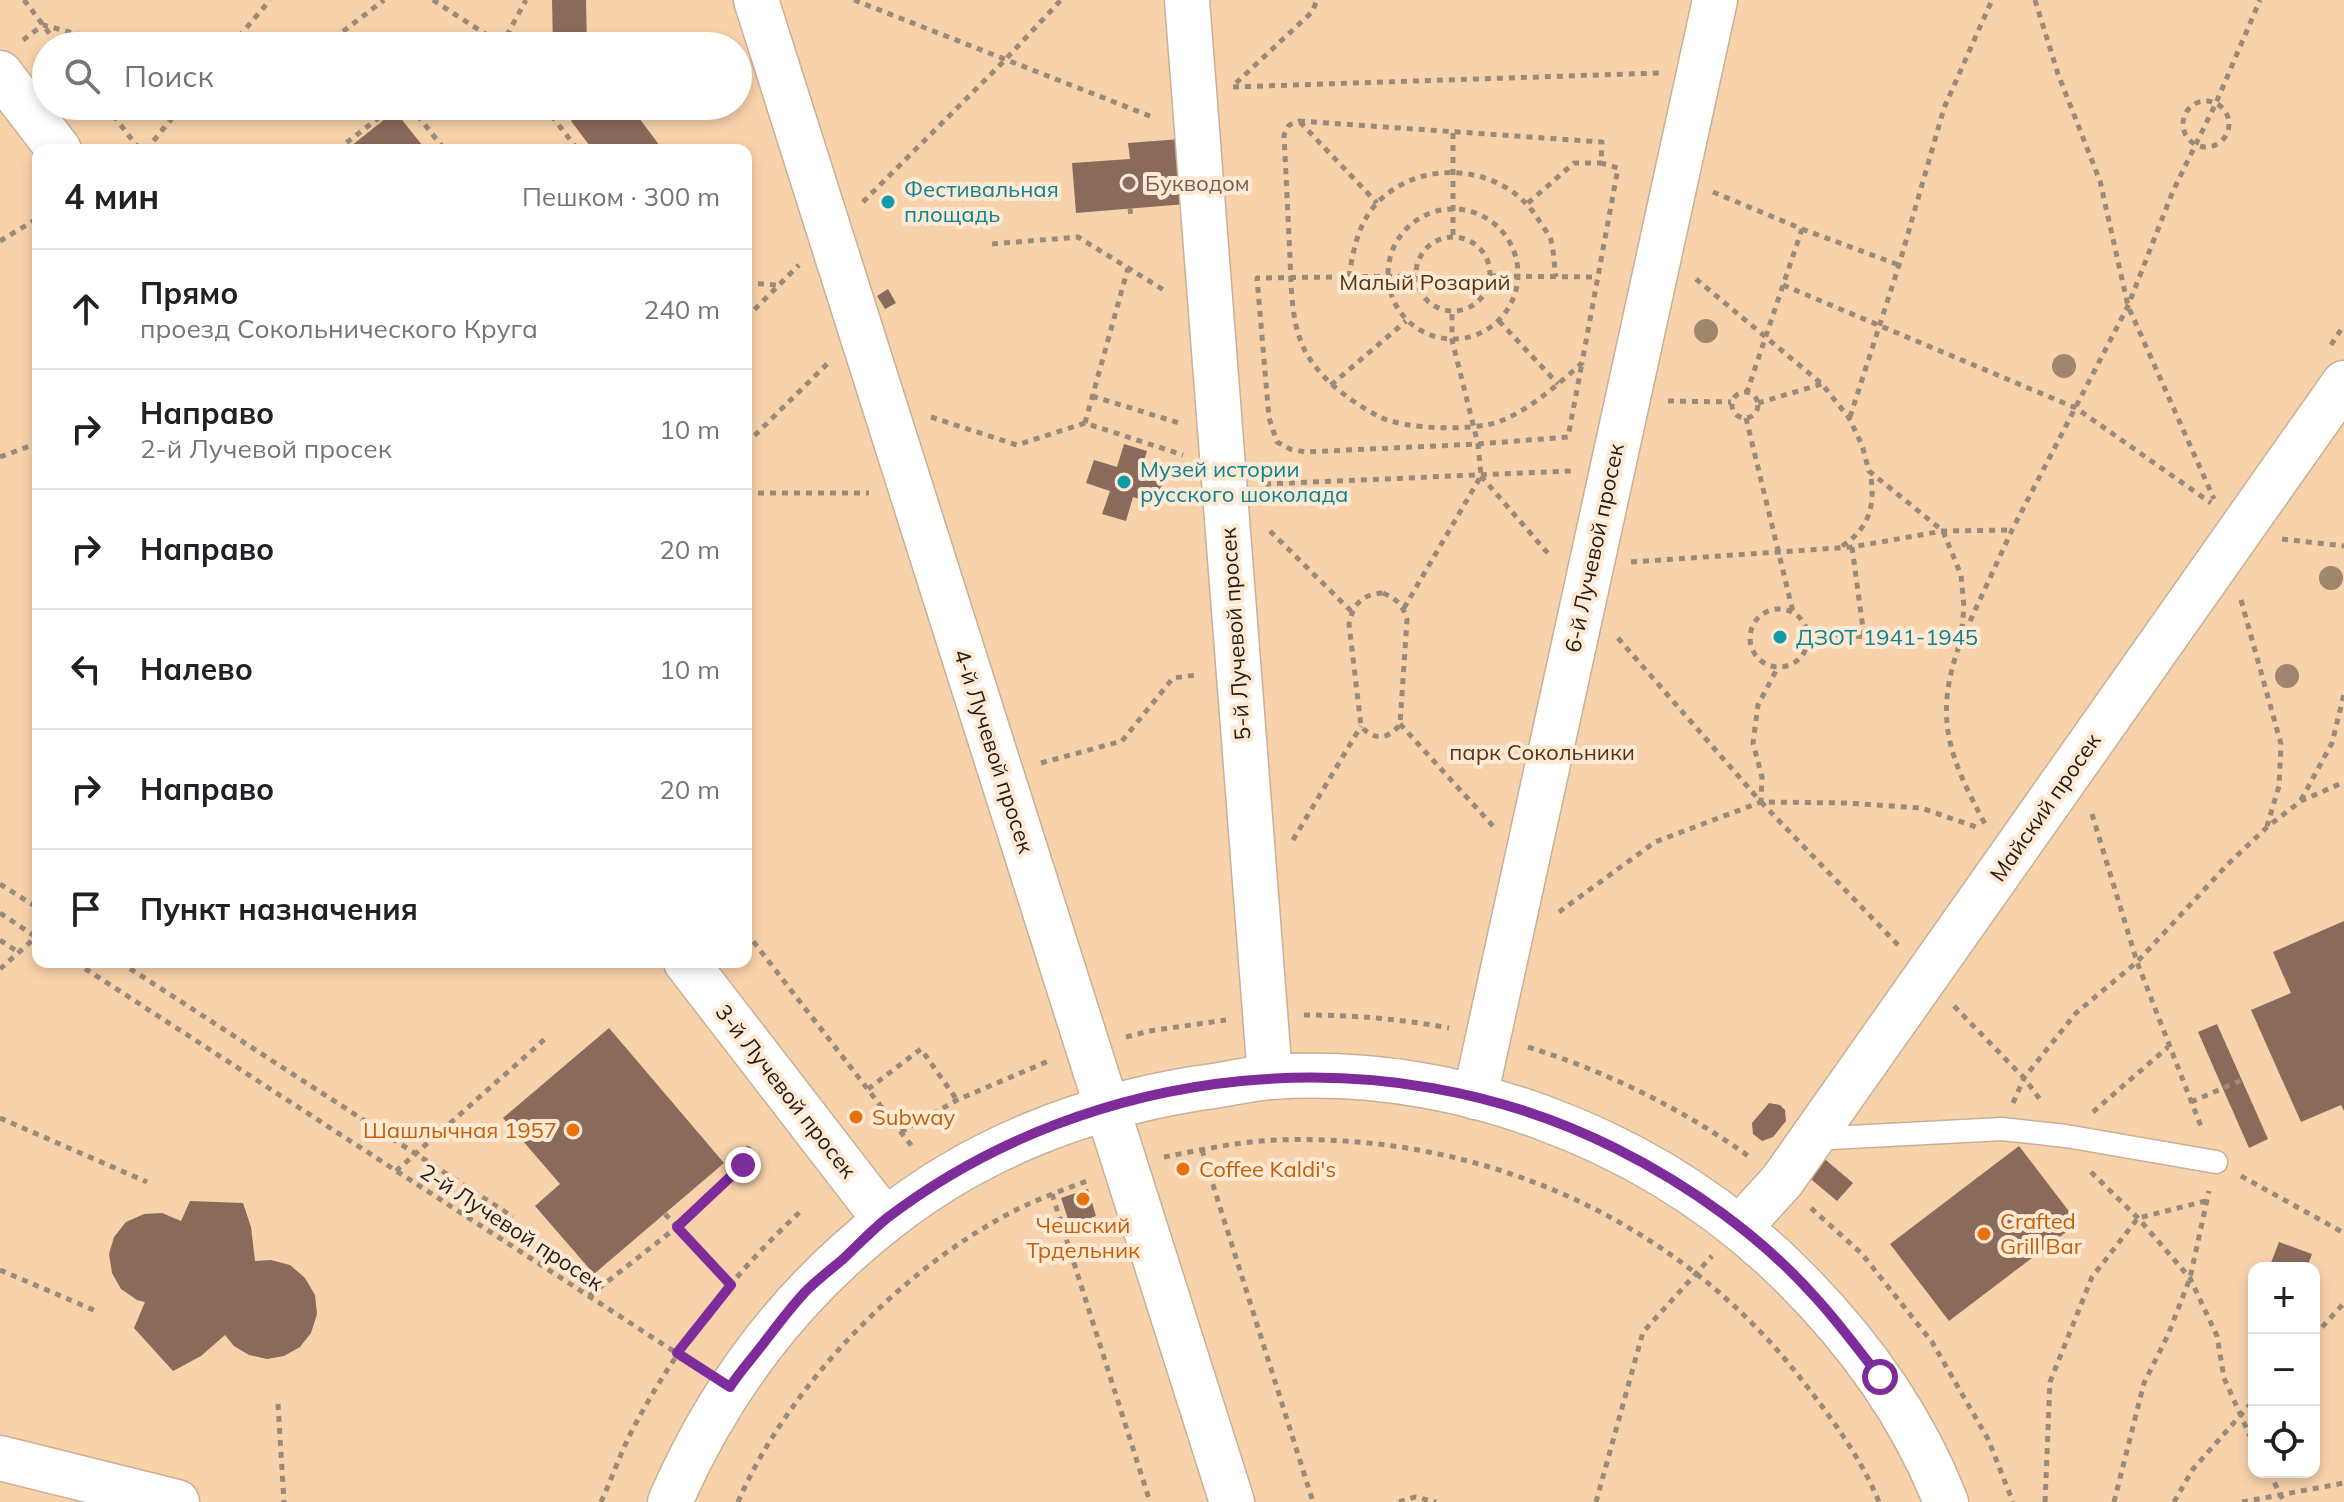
<!DOCTYPE html>
<html lang="ru">
<meta charset="utf-8">
<style>
:root{--surface:#fff;--page:#f2f2f2;--text:#202124;--muted:#757577;--line:#e0e0e0}
body{margin:0;font-family:Mulish,sans-serif;background:var(--page);color:var(--text)}
.controls{position:absolute;right:24px;bottom:24px;display:grid;overflow:hidden;border-radius:16px;box-shadow:0 4px 12px #0003}
.controls button{width:72px;height:72px;display:grid;place-items:center;padding:0;border:0;border-bottom:2px solid var(--line);background:var(--surface);color:var(--text);font:40px sans-serif}
.stop{position:absolute;width:24px;height:24px;margin:-18px;border:6px solid #7e2b9b;border-radius:50%;background:#fff}
.stop.end{background:#7e2b9b;border-color:#fff;box-shadow:0 2px 8px #0008}
.list{margin:0;padding:0;list-style:none}
h2{display:flex;justify-content:space-between;align-items:center;height:104px;margin:0;padding:0 32px;font-size:34px}
h2 small{font-size:26px;font-weight:400;color:var(--muted)}
.list li{display:grid;grid-template-columns:52px 1fr auto;gap:24px;align-items:center;box-sizing:border-box;height:120px;padding:0 32px;border-top:2px solid var(--line)}
.list b{display:block;font-size:30px;white-space:nowrap}
.list p{margin:0;font-size:26px;white-space:nowrap;color:var(--muted)}
.list em{font-size:26px;font-style:normal;color:var(--muted)}
.icon{flex:none;width:44px;height:44px;fill:none;stroke:currentColor;stroke-width:2;stroke-linecap:round;stroke-linejoin:round}
.map{position:relative;flex:none;width:2344px;height:1502px;overflow:hidden}
.search{position:absolute;background:var(--surface);box-shadow:0 4px 12px #0003;left:32px;top:32px;width:720px;height:88px;display:flex;align-items:center;gap:20px;box-sizing:border-box;padding:0 28px;border-radius:44px;color:var(--muted);font-size:30px}
.panel{position:absolute;background:var(--surface);box-shadow:0 4px 12px #0003;left:32px;top:144px;width:720px;height:824px;border-radius:16px}
.map>svg:first-child{display:block}
.green{fill:#f8d2ab;fill-rule:evenodd}
.building{fill:#896a5b}
.lines{fill:none;stroke-linecap:round;stroke-linejoin:round}
.lane-casing{stroke:#c9af96;stroke-width:25}
.street-casing{stroke:#c9af96;stroke-width:47}
.path{stroke:#9a8a7a;stroke-width:5;stroke-dasharray:6 6;stroke-linecap:butt}
.lane{stroke:#fff;stroke-width:22}
.street{stroke:#fff;stroke-width:44}
.tree{fill:#9f876d}
.route{stroke:#7e2b9b;stroke-width:10}
.education-dot{fill:#8d6e63;stroke:#fee9d4;stroke-width:3}
.culture-dot{fill:#0f9aa8;stroke:#fee9d4;stroke-width:3}
.food-dot{fill:#e8710a;stroke:#fee9d4;stroke-width:3}
.labels{text-anchor:middle;dominant-baseline:central;stroke-width:8;stroke-linejoin:round;paint-order:stroke}
.education-label{font-size:22px;fill:#785e54;stroke:#fee9d4;text-anchor:start}
.culture-label{font-size:22px;fill:#0d838f;stroke:#fee9d4;text-anchor:start}
.park-label{font-size:22px;fill:#523718;stroke:#fee9d4}
.street-label{font-size:22px;fill:#231a10;stroke:#fee9d4}
.food-label{font-size:22px;fill:#c56008;stroke:#fee9d4;text-anchor:start}
</style>
<div class="map">
<svg width="2344" height="1502" viewBox="0 0 2344 1502">
<rect width="100%" height="100%" fill="#fee9d4"/>
<!-- green -->
<path class="green" d="M0,0H2344V1502H0ZM46,46H738V106H46ZM38,150H746V962H38ZM2254,1268H2314V1472H2254Z"/>
<!-- building -->
<g class="building">
<polygon points="552,0 586,0 587,46 553,46"/>
<polygon points="585,106 630,106 663,150 593,150 571,121 587,109"/>
<polygon points="395,111 426,150 346,150"/>
<polygon points="1181,139 1186,204 1076,213 1072,163 1130,159 1128,143"/>
<polygon points="888,289 896,303 885,309 877,296"/>
<polygon points="1124,444 1147,451 1140,474 1163,481 1156,505 1133,497 1126,521 1102,514 1110,491 1086,483 1094,460 1117,467"/>
<polygon points="2344,921 2344,1111 2341,1105 2301,1122 2251,1010 2291,993 2273,952"/>
<polygon points="2217,1024 2268,1139 2249,1148 2198,1032"/>
<polygon points="609,1028 724,1163 594,1274 535,1206 560,1184 503,1118"/>
<polygon points="1769,1103 1780,1105 1785,1110 1786,1121 1773,1137 1762,1141 1753,1134 1752,1123"/>
<polygon points="2019,1146 2078,1223 1949,1321 1890,1244"/>
<polygon points="1821,1156 1853,1183 1837,1201 1806,1175"/>
<polygon points="1088,1189 1096,1216 1070,1225 1061,1198"/>
<polygon points="190,1201 243,1203 251,1227 255,1261 271,1260 290,1265 305,1278 315,1295 317,1314 311,1333 300,1347 284,1356 267,1359 249,1355 234,1346 225,1335 201,1356 173,1371 134,1328 145,1302 137,1300 121,1289 112,1273 109,1254 114,1237 126,1222 144,1214 162,1213 181,1221"/>
<polygon points="2279,1242 2312,1254 2307,1268 2269,1268"/>
</g>
<g class="lines">
<!-- lane casing -->
<g class="lane-casing">
<polyline id="lane" points="1812,1139 2002,1129 2066,1136 2216,1162"/>
</g>
<!-- street casing -->
<g class="street-casing">
<g id="street">
<polyline points="756,0 1232,1502"/>
<polyline points="1187,0 1270,1077"/>
<polyline points="0,73 59,150"/>
<polyline points="686,962 885,1220"/>
<polyline points="1475,1097 1715,0"/>
<polyline points="1740,1227 1782,1181 2344,383"/>
<polyline points="0,1458 177,1502"/>
<path d="M670,1502C718,1391 790,1295 886,1220C976,1148 1086,1106 1199,1088C1223,1085 1247,1079 1271,1077C1453,1065 1640,1135 1773,1257C1847,1326 1909,1408 1946,1502"/>
</g>
</g>
<!-- path -->
<g class="path">
<polyline points="24,0 59,46"/>
<polyline points="433,0 493,39 498,46"/>
<polyline points="854,0 1155,118"/>
<polyline points="2035,0 2058,74 2100,181 2128,306 2214,499"/>
<polyline points="23,40 43,25 123,46"/>
<polyline points="231,46 270,0"/>
<polyline points="324,46 384,0"/>
<polyline points="501,46 526,0"/>
<polyline points="1236,83 1312,12 1317,0"/>
<polyline points="1233,87 1659,73"/>
<circle cx="2206" cy="124" r="23"/>
<polyline points="106,106 140,150"/>
<polyline points="410,106 445,150"/>
<polyline points="544,106 578,150"/>
<path d="M1299,121L1602,142L1601,163L1618,168L1582,363C1557,385 1530,410 1498,422C1470,431 1405,430 1378,416C1346,399 1310,372 1299,336C1291,312 1291,282 1290,257C1288,217 1286,176 1284,135L1289,125Z"/>
<polyline points="1300,122 1377,203"/>
<polyline points="1453,133 1453,237"/>
<polyline points="146,150 182,106"/>
<polyline points="337,150 394,106"/>
<polyline points="1713,192 1802,229 1747,392"/>
<polyline points="863,202 1004,61 1061,0"/>
<polyline points="1528,203 1574,163 1601,163"/>
<polyline points="1130,208 1131,218"/>
<circle cx="1453" cy="274" r="65"/>
<polyline points="1802,229 1899,265"/>
<circle cx="1453" cy="274" r="37"/>
<polyline points="0,241 35,220"/>
<polyline points="992,244 1078,237 1167,292"/>
<polyline points="1416,276 1257,278 1269,418 1277,442 1290,449 1305,452 1478,444 1568,437 1582,363"/>
<polyline points="1490,276 1598,277"/>
<path d="M1349,277C1353,251 1358,223 1377,203C1422,156 1505,165 1538,219C1542,225 1548,233 1551,240C1554,252 1554,265 1556,277"/>
<polyline points="1696,279 1822,384 1849,418 1862,445 1869,471 1943,531 1961,575 1964,607 1961,638"/>
<polyline points="746,283 778,285"/>
<polyline points="1783,285 2076,408 2211,503"/>
<polyline points="746,318 799,265"/>
<polyline points="1499,321 1558,384"/>
<polyline points="2331,345 2344,325"/>
<polyline points="1331,385 1406,321"/>
<circle cx="1745" cy="405" r="13"/>
<polyline points="1092,396 1179,423"/>
<polyline points="1668,401 1731,402"/>
<polyline points="1758,403 1822,384"/>
<polyline points="931,417 1017,445 1085,423 1183,455"/>
<polyline points="1850,417 1899,265 1944,108 1992,0"/>
<polyline points="1746,418 1793,612"/>
<polyline points="1085,423 1128,268"/>
<polyline points="746,444 828,363"/>
<polyline points="0,457 38,443"/>
<polyline points="1481,476 1551,557"/>
<polyline points="1265,484 1571,471"/>
<polyline points="746,493 869,493"/>
<polyline points="1270,531 1351,611"/>
<polyline points="2282,539 2344,546"/>
<path d="M1842,546C1870,528 1876,504 1870,472"/>
<polyline points="1852,547 1864,636"/>
<polyline points="1631,562 1852,547 1943,531 2012,530"/>
<path d="M1383,593C1397,599 1403,605 1407,620L1400,724C1389,740 1373,741 1361,726L1349,624C1353,604 1362,594 1383,593Z"/>
<polyline points="2241,600 2281,744 2279,786 2267,826"/>
<polyline points="1404,608 1481,476 1478,444 1452,340 1452,311"/>
<circle cx="1779" cy="638" r="29"/>
<path d="M1808,633L1960,643C1933,719 1949,756 1985,824"/>
<polyline points="1618,638 1761,802 1762,777 1753,743 1758,705 1778,667"/>
<polyline points="1960,643 2012,530 2128,306 2173,191 2216,103 2260,0"/>
<polyline points="1400,724 1493,826"/>
<polyline points="1041,763 1122,741 1173,678 1197,675"/>
<polyline points="2301,800 2332,743 2344,694"/>
<polyline points="1761,802 1899,946"/>
<polyline points="2092,814 2137,962 2202,1129"/>
<polyline points="1293,840 1361,726"/>
<polyline points="0,884 38,908"/>
<polyline points="1559,912 1655,842 1761,802 1847,803 1921,808 1979,828"/>
<polyline points="0,913 36,937"/>
<polyline points="746,932 914,1149"/>
<polyline points="0,940 18,952"/>
<polyline points="75,962 698,1367"/>
<polyline points="120,962 513,1217"/>
<polyline points="0,969 36,937"/>
<polyline points="1954,1006 2024,1078 2042,1102"/>
<path d="M1304,1015C1353,1015 1401,1019 1449,1028"/>
<polyline points="1126,1037 1149,1031 1226,1020"/>
<path d="M1528,1047C1608,1072 1683,1109 1751,1158"/>
<polyline points="868,1089 921,1049 957,1100"/>
<polyline points="2191,1102 2242,1080"/>
<polyline points="2013,1103 2024,1078 2076,1013 2137,962 2227,865 2267,827 2301,801 2344,782"/>
<polyline points="2093,1112 2168,1047"/>
<polyline points="0,1118 147,1182"/>
<polyline points="901,1132 957,1100 1051,1060"/>
<polyline points="1202,1150 1313,1502"/>
<path d="M1164,1157C1201,1150 1240,1141 1278,1140C1476,1133 1669,1215 1794,1370C1825,1409 1860,1455 1879,1502"/>
<polyline points="396,1171 545,1039"/>
<polyline points="2091,1172 2138,1218 2190,1278 2217,1336 2224,1378 2254,1445"/>
<polyline points="2241,1176 2344,1233"/>
<polyline points="1052,1194 1150,1502"/>
<polyline points="1811,1208 1862,1254 1932,1342 1988,1439 2013,1502"/>
<polyline points="665,1214 731,1285"/>
<polyline points="0,1270 96,1311"/>
<polyline points="589,1296 677,1227 743,1165 750,1142"/>
<polyline points="2314,1336 2344,1303"/>
<polyline points="278,1404 284,1502"/>
<polyline points="2269,1472 2284,1502"/>
<path d="M601,1502C613,1476 622,1448 636,1423C679,1343 736,1271 802,1210"/>
<path d="M738,1502C788,1386 903,1267 1016,1210C1040,1198 1065,1189 1090,1180"/>
<polyline points="1399,1502 1415,1497 1436,1502"/>
<polyline points="1596,1502 1643,1332 1712,1256"/>
<polyline points="2045,1502 2050,1382 2092,1277 2138,1218 2206,1201"/>
<polyline points="2114,1502 2144,1383 2168,1335 2190,1278 2209,1191"/>
<polyline points="2174,1502 2193,1469 2254,1400"/>
<polyline points="2242,1502 2344,1483"/>
</g>
<!-- lane -->
<use href="#lane" class="lane"/>
<!-- street -->
<use href="#street" class="street"/>
</g>
<!-- trees -->
<g class="tree">
<circle cx="1706" cy="331" r="12"/>
<circle cx="2064" cy="366" r="12"/>
<circle cx="2331" cy="578" r="12"/>
<circle cx="2287" cy="676" r="12"/>
</g>
<g class="lines">
<!-- route -->
<path class="route" d="M743,1165L677,1227L731,1285L677,1353L730,1387C738,1374 749,1362 759,1349C774,1330 789,1309 806,1291C817,1280 830,1270 842,1260C857,1246 871,1231 887,1218C1092,1062 1384,1032 1615,1148C1689,1185 1761,1236 1816,1298C1839,1323 1859,1351 1880,1377"/>
</g>
<!-- markers -->
<circle class="education-dot" cx="1129" cy="183" r="8"/>
<g class="culture-dot">
<circle cx="888" cy="202" r="8"/>
<circle cx="1124" cy="482" r="8"/>
<circle cx="1780" cy="637" r="8"/>
</g>
<g class="food-dot">
<circle cx="856" cy="1117" r="8"/>
<circle cx="573" cy="1130" r="8"/>
<circle cx="1183" cy="1169" r="8"/>
<circle cx="1083" cy="1199" r="8"/>
<circle cx="1984" cy="1234" r="8"/>
</g>
<g class="labels">
<!-- education labels -->
<g class="education-label">
<text x="1145" y="183">Букводом</text>
</g>
<!-- culture labels -->
<g class="culture-label">
<text x="904" y="189">Фестивальная<tspan x="904" dy="25">площадь</tspan></text>
<text x="1140" y="469">Музей истории<tspan x="1140" dy="25">русского шоколада</tspan></text>
<text x="1796" y="637">ДЗОТ 1941-1945</text>
</g>
<!-- park labels -->
<g class="park-label">
<text x="1425" y="282">Малый Розарий</text>
<text x="1542" y="752">парк Сокольники</text>
</g>
<!-- street labels -->
<g class="street-label">
<text transform="translate(1594 548) rotate(-78)">6-й Лучевой просек</text>
<text transform="translate(1235 634) rotate(-94)">5-й Лучевой просек</text>
<text transform="translate(994 751) rotate(72)">4-й Лучевой просек</text>
<text transform="translate(2045 807) rotate(-55)">Майский просек</text>
<text transform="translate(786 1091) rotate(52)">3-й Лучевой просек</text>
<text transform="translate(512 1227) rotate(33)">2-й Лучевой просек</text>
</g>
<!-- food labels -->
<g class="food-label">
<text x="872" y="1117">Subway</text>
<text x="557" y="1130" text-anchor="end">Шашлычная 1957</text>
<text x="1199" y="1169">Coffee Kaldi's</text>
<text x="2000" y="1221">Crafted<tspan x="2000" dy="25">Grill Bar</tspan></text>
<text x="1083" y="1225" text-anchor="middle">Чешский<tspan x="1083" dy="25">Трдельник</tspan></text>
</g>
</g>
</svg>
<div class="controls">
<button>+</button>
<button>−</button>
<button><svg class="icon" aria-label="locate" viewBox="0 0 24 24"><circle cx="12" cy="12" r="6"/><path d="M12 2v4M12 18v4M2 12h4M18 12h4"/></svg></button>
</div>
<div class="stop" style="left:1880px;top:1377px"></div>
<div class="stop end" style="left:743px;top:1165px"></div>
<div class="search"><svg class="icon" aria-label="search" viewBox="0 0 24 24"><circle cx="10" cy="10" r="6"/><path d="M15 15l6 6"/></svg>Поиск</div>
<section class="panel">
<h2>4 мин<small>Пешком · 300 m</small></h2>
<ul class="list">
<li><svg class="icon" aria-label="ahead" viewBox="0 0 24 24"><path d="M12 20V5M6 11l6-6 6 6"/></svg><div><b>Прямо</b><p>проезд Сокольнического Круга</p></div><em>240 m</em></li>
<li><svg class="icon" aria-label="right" viewBox="0 0 24 24"><path d="M7 20v-9h11M14 6l5 5-5 5"/></svg><div><b>Направо</b><p>2-й Лучевой просек</p></div><em>10 m</em></li>
<li><svg class="icon" aria-label="right" viewBox="0 0 24 24"><path d="M7 20v-9h11M14 6l5 5-5 5"/></svg><div><b>Направо</b></div><em>20 m</em></li>
<li><svg class="icon" aria-label="left" viewBox="0 0 24 24"><path d="M17 20v-9H6M10 6l-5 5 5 5"/></svg><div><b>Налево</b></div><em>10 m</em></li>
<li><svg class="icon" aria-label="right" viewBox="0 0 24 24"><path d="M7 20v-9h11M14 6l5 5-5 5"/></svg><div><b>Направо</b></div><em>20 m</em></li>
<li><svg class="icon" aria-label="arrive" viewBox="0 0 24 24"><path d="M6 21V4h12l-3 4 3 4H6"/></svg><div><b>Пункт назначения</b></div></li>
</ul>
</section>
</div>
